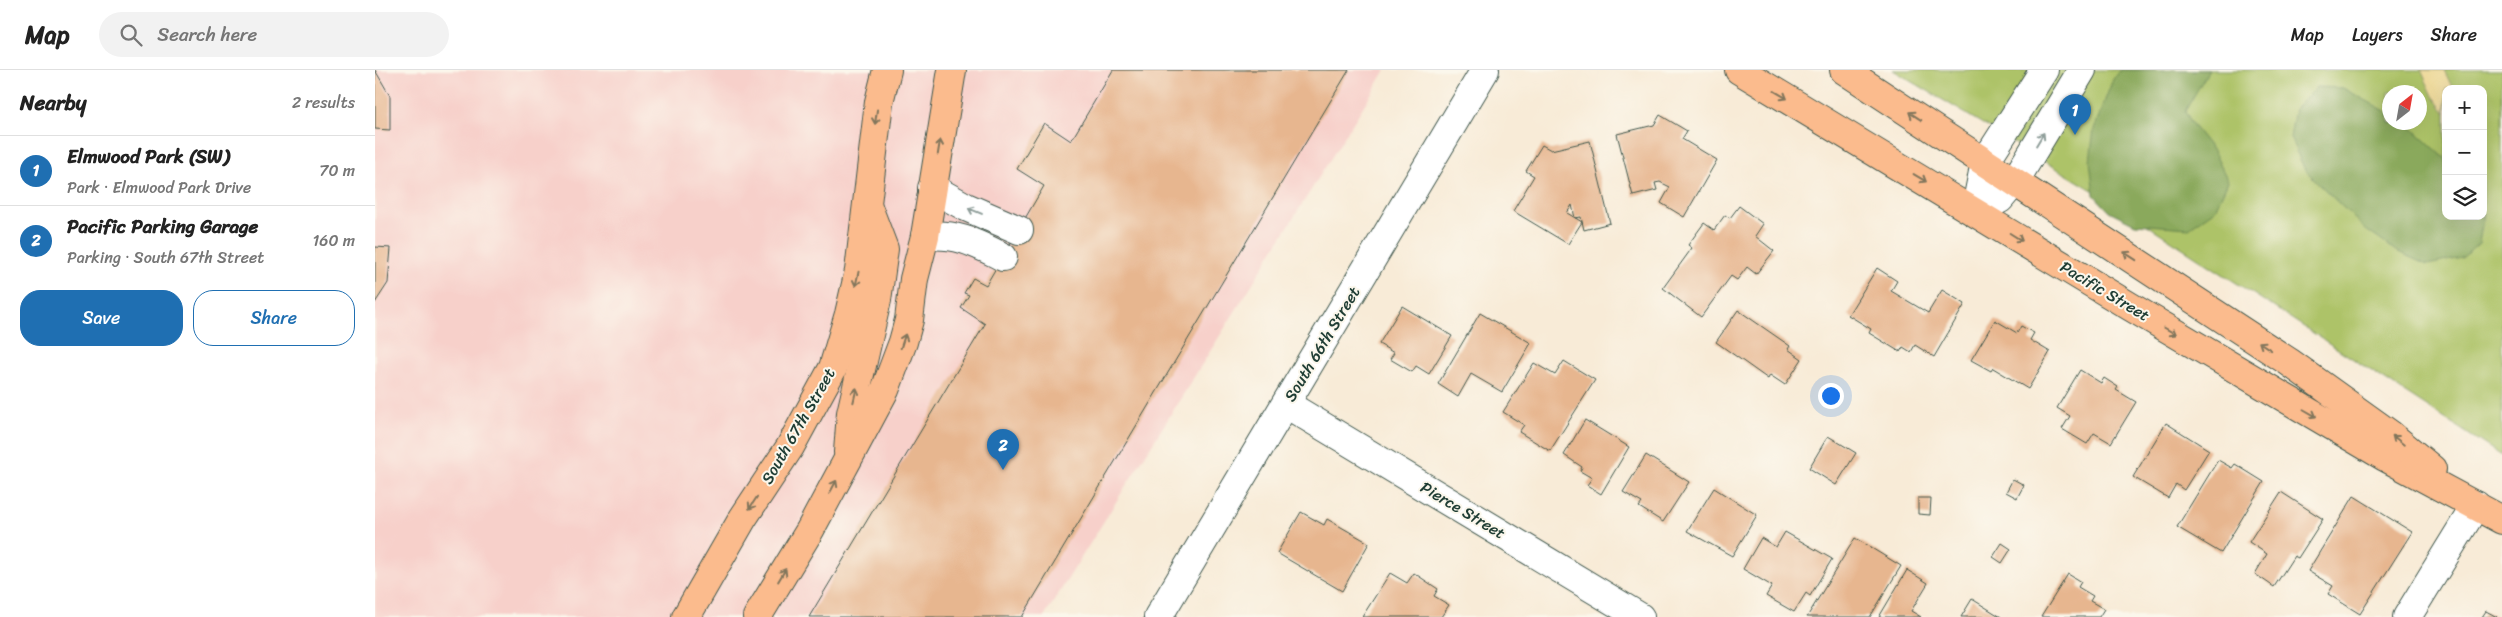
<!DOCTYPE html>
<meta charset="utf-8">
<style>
:root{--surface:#fff;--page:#f2f2f2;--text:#222;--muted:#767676;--line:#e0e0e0;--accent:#1f6fb2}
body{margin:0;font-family:Sriracha,sans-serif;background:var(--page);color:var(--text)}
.controls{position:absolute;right:15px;top:15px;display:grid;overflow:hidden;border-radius:10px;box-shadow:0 5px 20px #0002}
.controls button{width:45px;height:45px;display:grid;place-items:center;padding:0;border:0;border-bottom:1px solid var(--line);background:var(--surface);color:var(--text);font:25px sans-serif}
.compass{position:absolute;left:2007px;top:15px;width:45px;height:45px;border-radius:50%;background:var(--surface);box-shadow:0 5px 20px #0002;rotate:31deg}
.you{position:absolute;left:1455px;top:325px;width:18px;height:18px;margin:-12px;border:4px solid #fff;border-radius:50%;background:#1a73e8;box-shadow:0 0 0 8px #1a73e833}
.badge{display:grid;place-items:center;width:32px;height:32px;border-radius:50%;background:var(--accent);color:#fff;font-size:16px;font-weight:700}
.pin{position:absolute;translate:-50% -41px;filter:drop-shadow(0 1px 2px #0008)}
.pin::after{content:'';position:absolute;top:26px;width:18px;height:15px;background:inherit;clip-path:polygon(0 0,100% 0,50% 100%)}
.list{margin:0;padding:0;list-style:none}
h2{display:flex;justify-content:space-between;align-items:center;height:65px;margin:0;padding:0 20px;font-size:21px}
h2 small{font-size:16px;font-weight:400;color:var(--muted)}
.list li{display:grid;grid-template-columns:32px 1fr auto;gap:15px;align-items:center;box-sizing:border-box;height:70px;padding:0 20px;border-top:1px solid var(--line)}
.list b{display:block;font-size:19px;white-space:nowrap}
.list p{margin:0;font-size:16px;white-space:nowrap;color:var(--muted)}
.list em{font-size:16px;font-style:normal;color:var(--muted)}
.actions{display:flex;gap:10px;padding:15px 20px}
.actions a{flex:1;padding:11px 0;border:1px solid var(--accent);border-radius:20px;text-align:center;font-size:18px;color:var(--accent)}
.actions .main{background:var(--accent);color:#fff}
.icon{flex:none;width:28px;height:28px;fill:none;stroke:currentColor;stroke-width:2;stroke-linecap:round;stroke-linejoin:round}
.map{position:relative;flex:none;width:2127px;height:547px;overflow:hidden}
header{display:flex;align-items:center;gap:30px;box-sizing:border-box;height:70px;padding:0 25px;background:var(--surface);border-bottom:1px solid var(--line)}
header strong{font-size:24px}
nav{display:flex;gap:28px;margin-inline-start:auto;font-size:18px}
.search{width:350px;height:45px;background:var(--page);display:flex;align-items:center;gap:12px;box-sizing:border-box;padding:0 18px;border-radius:28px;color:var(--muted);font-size:19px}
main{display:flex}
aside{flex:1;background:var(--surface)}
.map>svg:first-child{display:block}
.built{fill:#f7d0ca}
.green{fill:#adc368;stroke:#66804e;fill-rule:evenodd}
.forest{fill:#8aa95c;stroke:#547348}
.sand{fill:#eeda9e;stroke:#868c69}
.building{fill:#e7b68f}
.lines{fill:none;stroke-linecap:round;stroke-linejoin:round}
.minor-casing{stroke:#40574c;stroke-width:30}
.major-casing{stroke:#40574c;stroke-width:30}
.minor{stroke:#fff;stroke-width:28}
.major{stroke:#fbbb8d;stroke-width:28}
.oneway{stroke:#82765c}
.oneway2{stroke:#8f9e9a}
.labels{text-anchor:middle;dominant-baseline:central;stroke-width:4;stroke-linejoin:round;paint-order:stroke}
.street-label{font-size:16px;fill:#1f3d34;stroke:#fbf7ec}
</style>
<header>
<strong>Map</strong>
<div class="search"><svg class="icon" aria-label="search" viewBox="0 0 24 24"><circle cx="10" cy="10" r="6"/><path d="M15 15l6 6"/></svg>Search here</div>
<nav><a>Map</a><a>Layers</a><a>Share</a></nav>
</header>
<main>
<aside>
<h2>Nearby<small>2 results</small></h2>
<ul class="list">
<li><span class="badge">1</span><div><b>Elmwood Park (SW)</b><p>Park · Elmwood Park Drive</p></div><em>70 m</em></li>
<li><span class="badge">2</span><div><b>Pacific Parking Garage</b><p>Parking · South 67th Street</p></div><em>160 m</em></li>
</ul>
<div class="actions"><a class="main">Save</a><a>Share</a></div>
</aside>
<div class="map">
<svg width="2127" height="547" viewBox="0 0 2127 547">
<rect width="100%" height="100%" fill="#fbf7ec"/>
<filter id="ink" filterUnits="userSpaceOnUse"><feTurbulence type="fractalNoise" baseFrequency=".02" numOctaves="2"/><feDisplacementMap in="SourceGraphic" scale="10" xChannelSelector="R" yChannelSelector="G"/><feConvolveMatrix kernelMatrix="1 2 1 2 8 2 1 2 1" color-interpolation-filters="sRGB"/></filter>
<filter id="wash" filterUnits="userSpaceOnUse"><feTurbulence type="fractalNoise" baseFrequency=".0096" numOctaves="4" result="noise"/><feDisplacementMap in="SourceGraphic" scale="20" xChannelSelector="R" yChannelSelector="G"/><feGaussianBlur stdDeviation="1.12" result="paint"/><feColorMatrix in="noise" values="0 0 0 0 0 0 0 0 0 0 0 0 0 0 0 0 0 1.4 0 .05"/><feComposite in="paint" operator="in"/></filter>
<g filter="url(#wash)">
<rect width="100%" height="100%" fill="#f8ebd7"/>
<!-- built -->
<polygon class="built" points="0,0 1011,0 669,547 0,547"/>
<!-- green -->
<path class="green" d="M1518,0H2127V386L1734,130ZM2071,19H2108V146H2071ZM2014,22H2044V52H2014Z"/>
<!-- forest -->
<g class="forest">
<polygon points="1746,0 1834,0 1810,41 1819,57 1839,82 1853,111 1840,140 1814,158 1760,154 1734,141 1719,125 1715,91 1719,59 1738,9"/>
<polygon points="1941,17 1968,18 2014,43 2014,52 2030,53 2035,56 2071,89 2071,146 2108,146 2108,142 2109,143 2104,173 2087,188 2052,195 2021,181 1991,160 1930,100 1915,68 1920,38"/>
</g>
<!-- sand -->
<polygon class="sand" points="2046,0 2069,0 2078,19 2071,19 2071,43 2058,26"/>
<g id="blocks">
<!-- building -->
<g class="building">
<polygon points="0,0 15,26 15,60 0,59"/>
<polygon points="738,0 974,0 647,547 434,547 610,254 586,238 594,225 589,223 598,208 611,215 669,116 642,99 669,53 696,71"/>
<polygon points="1285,45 1312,61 1307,69 1342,90 1309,147 1286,133 1295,117 1285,112 1280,113 1282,120 1258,126 1242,64 1279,55"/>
<polygon points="1215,71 1235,153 1209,160 1206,147 1200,148 1197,135 1192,143 1207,152 1193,174 1138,141 1159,106 1151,101 1167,75 1176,80"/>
<polygon points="1364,136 1388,154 1380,166 1399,181 1381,204 1372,197 1362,210 1356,206 1326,247 1288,218 1317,178 1313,175 1329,153 1339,160 1350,145 1355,148"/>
<polygon points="0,177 16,178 13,213 0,233"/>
<polygon points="1502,198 1522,211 1516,221 1553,243 1567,220 1590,234 1559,287 1540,275 1536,282 1528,277 1525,282 1494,263 1496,259 1473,245"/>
<polygon points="1027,236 1077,266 1054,304 1041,296 1037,302 1015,289 1019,283 1004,274"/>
<polygon points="1363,240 1415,276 1413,279 1427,289 1410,315 1395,305 1393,309 1341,272"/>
<polygon points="1105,243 1156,273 1127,322 1096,304 1083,327 1063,314"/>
<polygon points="1620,250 1642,263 1646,256 1659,263 1655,270 1675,282 1653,319 1618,298 1616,301 1596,290"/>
<polygon points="1189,291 1220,310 1175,381 1144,362 1149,355 1128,342 1159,293 1180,305"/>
<polygon points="1705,300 1726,313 1729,308 1743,317 1741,320 1761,332 1736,373 1719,363 1712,374 1687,359 1695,346 1682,338"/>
<polygon points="1210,350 1254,377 1226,424 1212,415 1217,408 1205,401 1207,397 1189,385"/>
<polygon points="1791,353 1834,380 1809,420 1801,414 1793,428 1758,407"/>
<polygon points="1453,366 1481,383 1461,415 1434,398"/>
<polygon points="1271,385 1314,412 1288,452 1264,437 1267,433 1248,422"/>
<polygon points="1843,390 1857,398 1860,394 1889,412 1846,483 1802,457"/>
<polygon points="1638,409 1649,415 1642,428 1631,422"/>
<polygon points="1339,418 1382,445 1357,486 1312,461"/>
<polygon points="1906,422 1948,449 1923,488 1919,486 1899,517 1880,504 1892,484 1874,472"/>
<polygon points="1979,426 2037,462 1985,544 1953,524 1958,516 1933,501"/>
<polygon points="1543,428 1556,428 1555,445 1543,444"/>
<polygon points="926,442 949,455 952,449 994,473 967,521 902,483"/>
<polygon points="1410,462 1457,489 1435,526 1431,523 1419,542 1391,526 1397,516 1368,499 1386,468 1401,477"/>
<polygon points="1480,468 1526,496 1495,547 1432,547"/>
<polygon points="1627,473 1636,479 1627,493 1618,487"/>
<polygon points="1532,500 1553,513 1536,541 1546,547 1504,547"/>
<polygon points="1015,503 1032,513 1039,503 1063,519 1059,526 1074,535 1066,547 987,547"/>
<polygon points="1693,504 1706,512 1703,517 1718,526 1715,531 1729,539 1724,547 1666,547"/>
<polygon points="1597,529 1626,547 1586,547"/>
<polygon points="2111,541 2122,547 2107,547"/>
</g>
</g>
</g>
<g filter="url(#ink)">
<use href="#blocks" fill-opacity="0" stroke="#40574c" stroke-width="1"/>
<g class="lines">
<!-- minor casing -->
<g class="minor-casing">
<g id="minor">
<polyline points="557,118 591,137 644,160"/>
<polyline points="1600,142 1625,129 1640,111 1707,0"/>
<polyline points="1600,142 1610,92 1669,0"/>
<path d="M550,166C583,163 600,173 628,187"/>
<polyline points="911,334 1265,547"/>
<polyline points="783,547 1110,0"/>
<polyline points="2032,547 2101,435"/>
</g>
</g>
<!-- major casing -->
<g class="major-casing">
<g id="major">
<polyline points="1364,0 1756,237 2010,387 2127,450"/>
<polyline points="1469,0 1914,292 2016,365 2057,399"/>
<polyline points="473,382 476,343 502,230 509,179 493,137"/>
<polyline points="311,547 368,448 415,377 458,298 474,244 484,201 504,32 512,0"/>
<polyline points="382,547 435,460 510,320 528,272 534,250 539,209 550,166 577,0"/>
</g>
</g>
<!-- minor -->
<use href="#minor" class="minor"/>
<!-- major -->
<use href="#major" class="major"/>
</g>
<!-- one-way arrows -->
<defs><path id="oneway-shaft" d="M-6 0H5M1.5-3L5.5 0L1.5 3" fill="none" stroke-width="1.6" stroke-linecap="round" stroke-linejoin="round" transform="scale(1.25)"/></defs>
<g class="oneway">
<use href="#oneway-shaft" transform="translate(1406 25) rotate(31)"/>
<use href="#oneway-shaft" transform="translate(1540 46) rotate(-147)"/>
<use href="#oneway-shaft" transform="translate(501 47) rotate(98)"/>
<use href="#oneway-shaft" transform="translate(564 77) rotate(-81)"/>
<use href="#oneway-shaft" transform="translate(1545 108) rotate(31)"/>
<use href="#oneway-shaft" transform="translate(1641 167) rotate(32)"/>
<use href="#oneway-shaft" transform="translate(1755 186) rotate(-147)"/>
<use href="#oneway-shaft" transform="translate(482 209) rotate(102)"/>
<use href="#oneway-shaft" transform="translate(1795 261) rotate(30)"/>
<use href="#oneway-shaft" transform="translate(528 271) rotate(-72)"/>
<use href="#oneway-shaft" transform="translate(1890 276) rotate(-146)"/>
<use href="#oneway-shaft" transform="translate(480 325) rotate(-77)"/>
<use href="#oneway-shaft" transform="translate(1935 343) rotate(30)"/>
<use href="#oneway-shaft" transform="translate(2023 370) rotate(-141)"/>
<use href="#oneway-shaft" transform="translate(458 417) rotate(-62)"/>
<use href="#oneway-shaft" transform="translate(378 433) rotate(123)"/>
<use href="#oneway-shaft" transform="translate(407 505) rotate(-59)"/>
</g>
<g class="oneway2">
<use href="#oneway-shaft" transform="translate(1665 69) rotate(-59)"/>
<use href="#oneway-shaft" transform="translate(600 141) rotate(-157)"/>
</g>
</g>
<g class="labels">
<!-- street labels -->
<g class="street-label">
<text transform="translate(1730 221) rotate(31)">Pacific Street</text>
<text transform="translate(947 274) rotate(-59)">South 66th Street</text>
<text transform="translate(423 356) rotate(-60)">South 67th Street</text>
<text transform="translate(1088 440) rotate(31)">Pierce Street</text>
</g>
</g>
</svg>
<div class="controls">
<button>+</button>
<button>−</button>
<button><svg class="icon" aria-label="layers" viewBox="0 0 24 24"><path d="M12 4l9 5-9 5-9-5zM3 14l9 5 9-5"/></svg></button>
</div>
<svg class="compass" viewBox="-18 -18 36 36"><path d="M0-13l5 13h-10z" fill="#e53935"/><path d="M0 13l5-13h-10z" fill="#767676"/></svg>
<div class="you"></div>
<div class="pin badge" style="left:1700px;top:65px">1</div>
<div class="pin badge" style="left:628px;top:400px">2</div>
</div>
</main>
